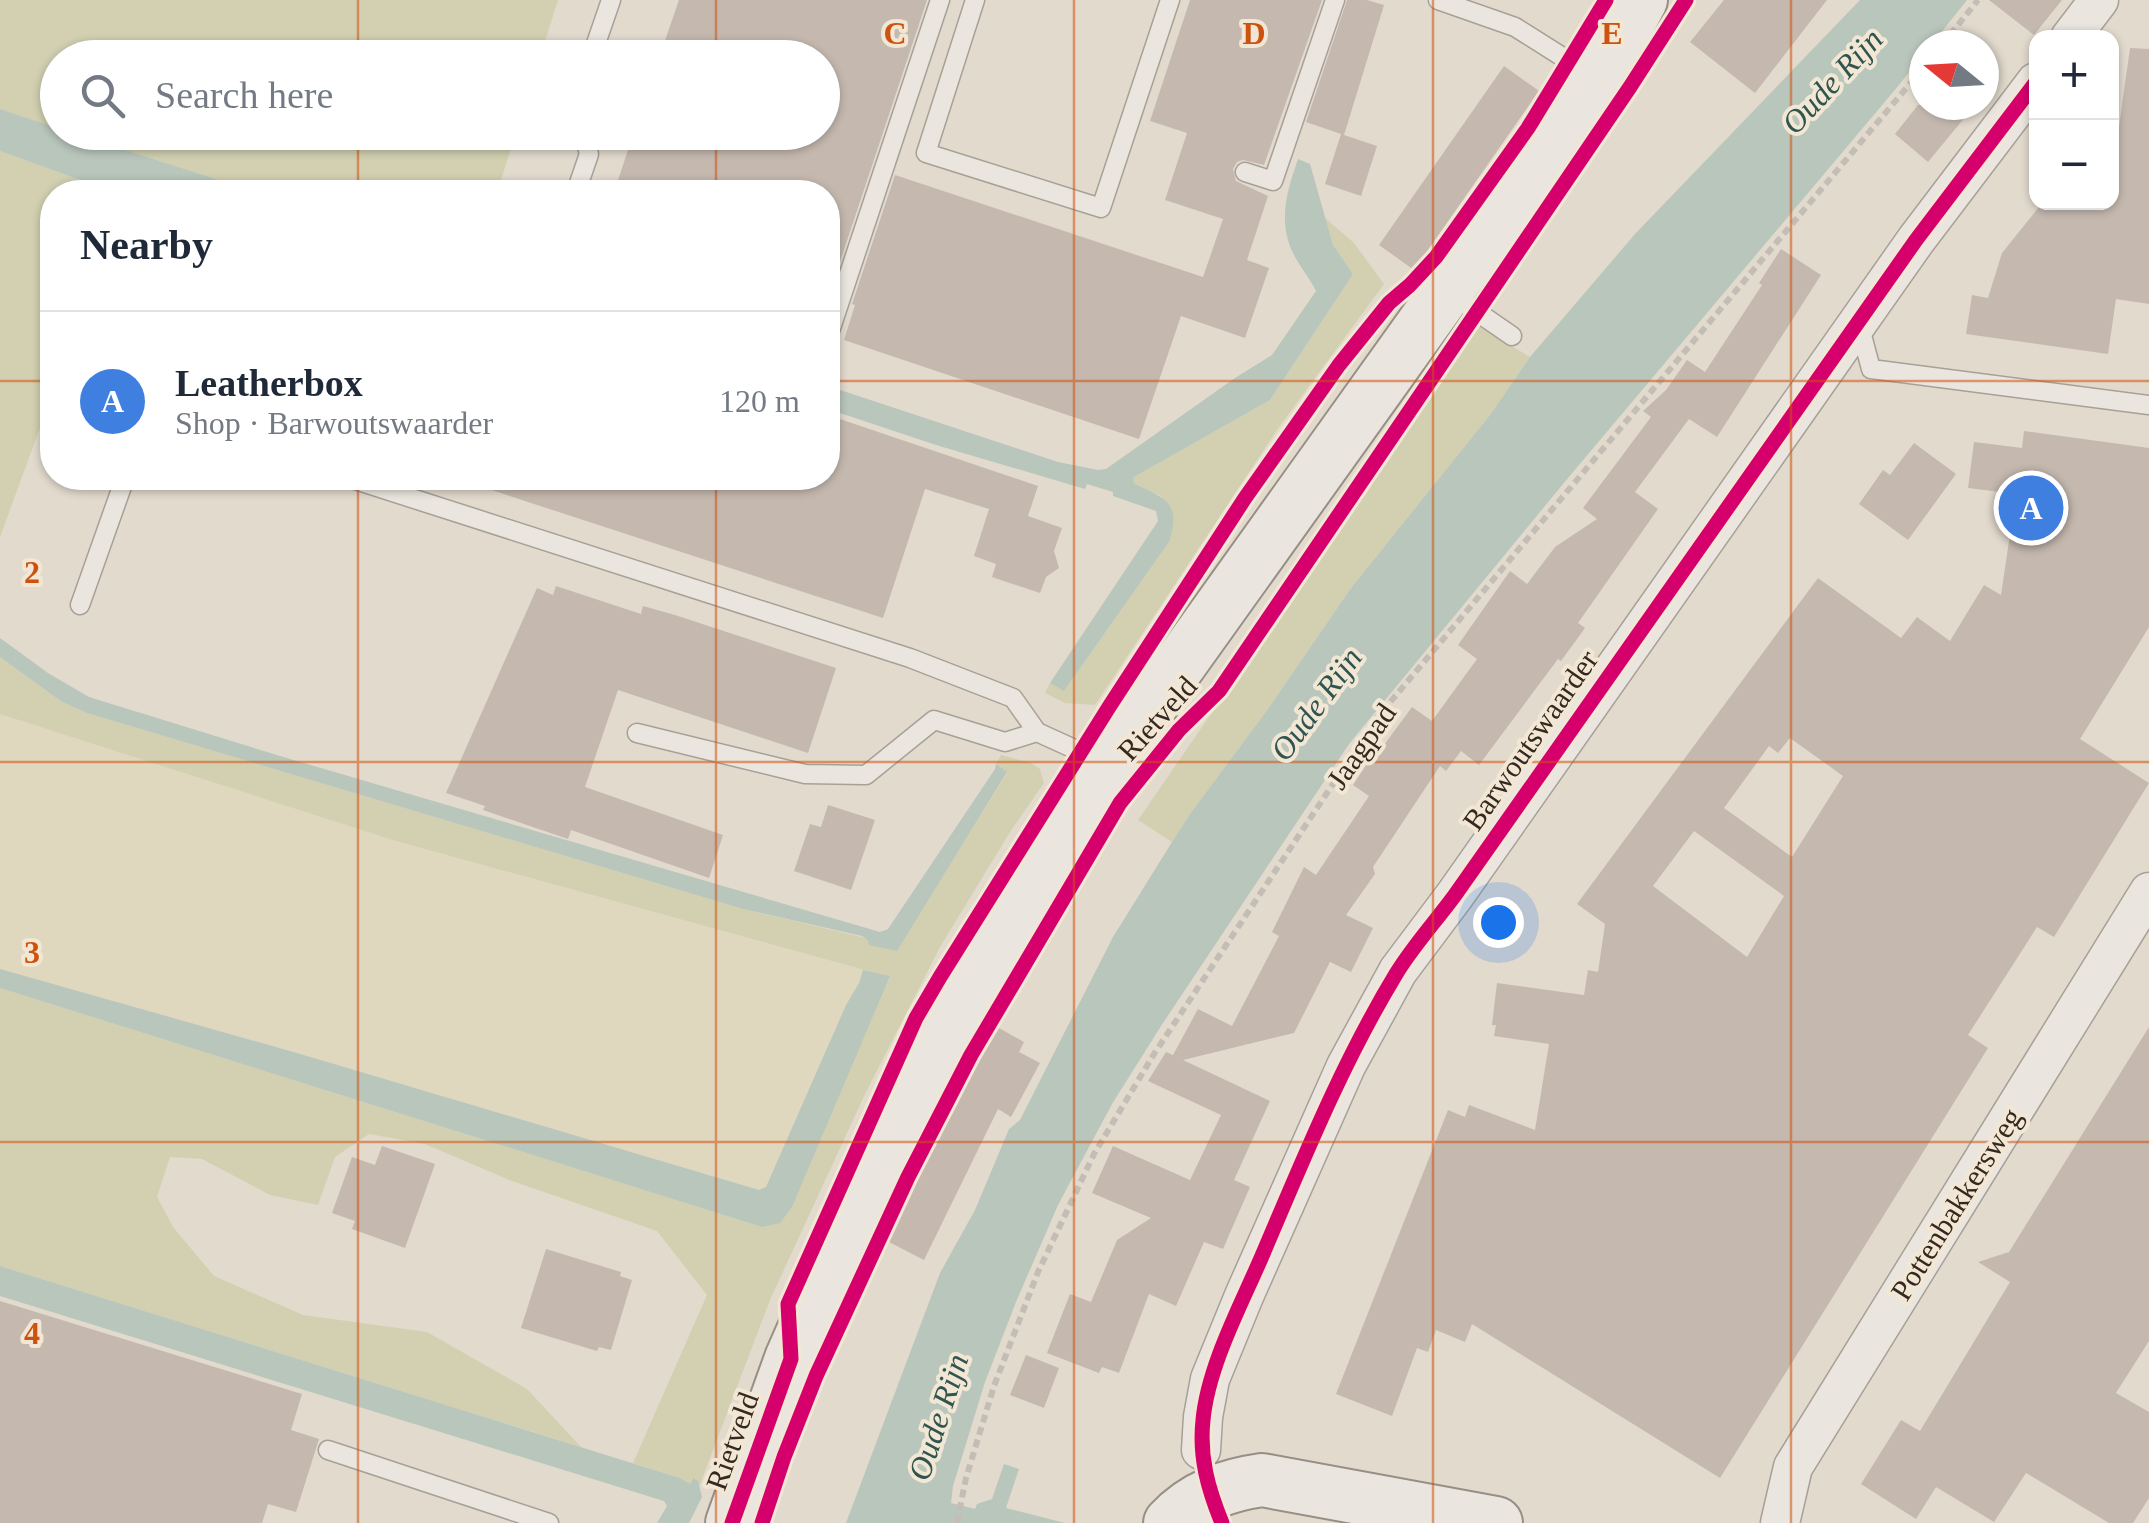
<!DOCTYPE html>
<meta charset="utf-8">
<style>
:root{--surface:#fff;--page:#f2f2f3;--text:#1f2937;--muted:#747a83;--line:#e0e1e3;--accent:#72665d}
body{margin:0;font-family:Georgia,serif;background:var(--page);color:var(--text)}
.controls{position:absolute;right:30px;top:30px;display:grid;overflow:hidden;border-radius:20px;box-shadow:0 2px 8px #0004}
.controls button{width:90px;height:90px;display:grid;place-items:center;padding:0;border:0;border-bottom:2px solid var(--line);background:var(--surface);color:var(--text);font:50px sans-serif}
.compass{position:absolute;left:1909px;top:30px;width:90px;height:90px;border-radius:50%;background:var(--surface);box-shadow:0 2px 8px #0004;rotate:288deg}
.you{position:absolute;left:1498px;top:922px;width:35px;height:35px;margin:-25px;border:8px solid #fff;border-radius:50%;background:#1a73e8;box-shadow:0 0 0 15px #1a73e833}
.badge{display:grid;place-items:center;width:65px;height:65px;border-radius:50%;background:var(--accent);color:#fff;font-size:32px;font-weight:700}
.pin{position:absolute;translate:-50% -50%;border:5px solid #fff;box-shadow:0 2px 10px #0006}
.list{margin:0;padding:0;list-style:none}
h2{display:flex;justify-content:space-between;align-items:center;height:130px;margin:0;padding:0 40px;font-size:42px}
h2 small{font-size:32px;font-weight:400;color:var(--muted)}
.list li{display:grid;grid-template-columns:65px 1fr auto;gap:30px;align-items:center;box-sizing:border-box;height:180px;padding:0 40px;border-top:2px solid var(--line)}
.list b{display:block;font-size:38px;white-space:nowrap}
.list p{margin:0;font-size:32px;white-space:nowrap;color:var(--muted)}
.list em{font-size:32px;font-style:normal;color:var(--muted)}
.icon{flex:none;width:55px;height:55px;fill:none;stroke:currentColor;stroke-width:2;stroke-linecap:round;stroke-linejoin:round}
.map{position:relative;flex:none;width:2149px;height:1523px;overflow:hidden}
.search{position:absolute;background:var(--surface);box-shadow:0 2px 8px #0004;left:40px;top:40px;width:800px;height:110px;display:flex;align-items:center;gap:25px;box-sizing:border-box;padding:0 35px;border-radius:55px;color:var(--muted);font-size:38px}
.panel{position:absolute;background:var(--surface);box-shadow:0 2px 8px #0004;left:40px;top:180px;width:800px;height:310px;border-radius:40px}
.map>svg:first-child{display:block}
.farmland{fill:#e0d7bf}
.green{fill:#d2d0b1}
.water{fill:#b9c6bc}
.building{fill:#c5b9af;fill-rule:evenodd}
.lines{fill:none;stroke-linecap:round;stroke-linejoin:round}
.lane-casing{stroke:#a7a097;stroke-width:21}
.street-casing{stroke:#a7a097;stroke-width:41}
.secondary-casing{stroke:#978f86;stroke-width:56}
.path{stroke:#c3bdb6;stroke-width:6;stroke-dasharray:8 5;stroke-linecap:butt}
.lane{stroke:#eae6df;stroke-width:18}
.street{stroke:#eae6df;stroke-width:38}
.secondary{stroke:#eae6df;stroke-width:52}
.cycleway-casing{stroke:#f2e7d4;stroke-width:21}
.cycleway{stroke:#d6006c;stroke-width:15}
.grid{fill:none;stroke:#cd520f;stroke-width:2.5;stroke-opacity:0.55}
.labels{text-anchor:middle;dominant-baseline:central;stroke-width:8;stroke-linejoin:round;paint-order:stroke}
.street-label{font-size:30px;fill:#352820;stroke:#f2e7d4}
.water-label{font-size:32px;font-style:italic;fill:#30544f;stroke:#f2e7d4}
.grid-label{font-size:32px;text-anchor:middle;font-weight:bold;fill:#cd520f;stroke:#f2e7d4;stroke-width:8;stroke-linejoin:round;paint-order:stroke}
</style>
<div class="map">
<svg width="2149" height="1523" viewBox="0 0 2149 1523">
<rect width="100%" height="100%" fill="#e2dacd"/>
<!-- farmland -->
<polygon class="farmland" points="0,714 396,841 863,970 859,983 846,1005 766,1187 759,1190 297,1053 0,969"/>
<!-- green -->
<g class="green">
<polygon points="0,0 558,0 540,57 58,58 57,128 0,109"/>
<polygon points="72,133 516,133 497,192 257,192"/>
<polygon points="0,151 114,192 52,192 52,395 0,537"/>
<polygon points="1325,218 1354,243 1384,284 1279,427 1095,705 1065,703 1045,693 1050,683 1064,691 1169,542 1161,496 1135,484 1132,481 1134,477 1270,400 1353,274 1333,245"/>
<polygon points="1478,326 1530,357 1490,415 1351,588 1268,709 1190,814 1172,842 1138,820"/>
<polygon points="0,657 62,702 87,713 743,909 862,937 896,951 1007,773 996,764 1001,755 1031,763 1040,769 1044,783 1010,832 940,947 865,1094 770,1300 699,1487 698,1481 692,1478 690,1485 680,1478 633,1463 707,1295 657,1231 512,1181 425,1144 369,1134 335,1157 318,1205 270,1195 202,1159 170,1157 157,1197 173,1227 214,1276 303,1315 427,1332 527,1389 581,1447 0,1266 0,988 762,1227 890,977 396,841 0,714"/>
</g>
<!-- water -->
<g class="water">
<polygon points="1860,0 1967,0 1931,45 1924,45 1924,53 1899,85 1563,484 1349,744 1161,1026 1112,1104 1058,1205 1016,1302 985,1382 953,1486 951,1503 975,1509 977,1504 992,1499 1004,1464 1019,1469 1006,1508 1065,1523 846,1523 940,1273 975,1210 1009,1129 1020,1120 1113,937 1172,842 1190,814 1268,709 1351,588 1490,415 1530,357 1635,234"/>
<polygon points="0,109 57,128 58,132 72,133 257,192 157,192 131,185 128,192 114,192 0,151"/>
<path d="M1298,159L1310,164L1333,245L1353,274L1270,400L1134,477L1133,481L1135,484C1168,499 1181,504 1169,542L1064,691L1050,683L1158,521L1156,511L1113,496V492L1087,484L1085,489L936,445L828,409V386L1058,462L1098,470L1106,469L1235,378L1272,355L1316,291C1308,275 1292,257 1288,240C1280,211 1289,186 1298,159Z"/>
<polygon points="0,638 48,673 89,697 280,756 880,932 888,929 995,769 996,764 1007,772 897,951 869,945 868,940 862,936 743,909 87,713 62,702 0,657"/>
<polygon points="0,969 297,1053 759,1190 766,1187 846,1005 859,983 863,970 890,976 792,1207 780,1223 762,1227 0,988"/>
<polygon points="0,1266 680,1478 690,1484 693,1478 698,1481 702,1497 689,1523 657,1523 667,1506 664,1501 0,1296"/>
</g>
<!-- building -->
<g class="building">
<polygon points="679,0 927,0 829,295 828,192 614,192 634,132 822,132 822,58 659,58"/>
<polygon points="1190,0 1322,0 1264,165 1243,160 1237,162 1233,169 1236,181 1268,196 1247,260 1269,268 1245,338 1181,316 1139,439 844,340 855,305 852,304 895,175 1203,277 1223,219 1165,200 1187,133 1150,121"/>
<polygon points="1347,0 1367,0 1384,5 1344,135 1377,146 1361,196 1325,184 1341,134 1306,122"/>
<polygon points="1724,0 1827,0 1755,93 1690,42"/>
<polygon points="1989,0 2062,0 2034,35"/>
<polygon points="2130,48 2149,49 2149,304 2116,299 2108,354 1966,334 1972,295 1988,298 2002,253 2043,202 2112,202 2112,177"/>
<polygon points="1504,66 1539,91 1414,270 1379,245"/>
<polygon points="1918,105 1975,105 1928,162 1895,134"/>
<polygon points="1781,249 1821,275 1717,437 1689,419 1635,492 1658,509 1578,623 1585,628 1561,661 1558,659 1479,765 1461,751 1446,771 1440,766 1373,867 1375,874 1346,915 1373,928 1351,972 1330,962 1294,1033 1183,1060 1270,1101 1234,1180 1250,1187 1223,1249 1204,1242 1176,1306 1149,1294 1119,1373 1102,1367 1099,1373 1047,1353 1070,1294 1091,1302 1117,1240 1151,1218 1092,1193 1113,1146 1190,1180 1221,1115 1148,1081 1166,1052 1173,1055 1198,1009 1232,1026 1279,936 1272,932 1304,867 1316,875 1369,796 1353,785 1378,747 1381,749 1412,707 1432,721 1477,659 1458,645 1510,571 1527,584 1555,547 1597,519 1583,508 1651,417 1643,411 1666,390 1687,360 1705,372 1762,285 1759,283"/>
<polygon points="828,415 1038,486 1028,516 1062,528 1054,551 1059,568 1046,577 1040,593 992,577 996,564 974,556 989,509 925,489 883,618 473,484 474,478 828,478"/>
<path d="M2024,431L2149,448V627L2080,739L2149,783L2054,937L2037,927L1968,1035L1988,1048L1720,1478L1472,1324L1465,1342L1436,1330L1428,1352L1417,1348L1392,1416L1336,1394L1448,1110L1465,1117L1469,1105L1535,1130L1549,1044L1494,1036L1496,1025H1492L1497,983L1584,995L1588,970L1598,972L1605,924L1577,904L1818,578L1901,638L1917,617L1950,641L1984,585L2001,595L2016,494L1968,488L1974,442L2022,448ZM1790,738L1843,776L1792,857L1724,808L1769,746L1778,753ZM1694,831L1784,896L1747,957L1653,886Z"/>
<polygon points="1914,443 1956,474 1908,540 1859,504 1883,470 1890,475"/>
<polygon points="556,586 641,614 643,606 675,615 836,668 808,753 618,690 585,787 723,835 709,878 571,830 568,839 483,810 485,806 446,793 537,588 553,595"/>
<polygon points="828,805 875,820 851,890 794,871 810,824 821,827"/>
<polygon points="2149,1027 2149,1341 2116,1393 2149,1412 2149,1498 2133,1523 2109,1523 2026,1473 1994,1522 1936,1487 1916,1519 1861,1484 1901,1420 1920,1431 2010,1282 1978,1262 2009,1252"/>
<polygon points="999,1028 1024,1042 1019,1052 1040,1063 1011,1117 998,1109 924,1260 887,1241 964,1087"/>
<polygon points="382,1146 435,1164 405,1248 352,1229 355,1221 332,1213 352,1157 375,1165"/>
<polygon points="546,1249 621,1272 620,1276 632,1280 611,1350 599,1347 597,1351 521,1328"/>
<polygon points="0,1301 302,1394 291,1430 319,1439 296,1512 268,1504 262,1523 0,1523"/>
<polygon points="1026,1355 1059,1368 1044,1408 1010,1395"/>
</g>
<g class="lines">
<!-- lane casing -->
<g class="lane-casing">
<g id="lane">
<polyline points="975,0 926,153 1101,208 1170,0"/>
<polyline points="1438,0 1515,27 1591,75"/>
<polyline points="591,58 611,0"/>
<polyline points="1245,172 1273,181 1335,0"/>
<polyline points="576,192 589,154 583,132"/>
<polyline points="1451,294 1512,336"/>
<polyline points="1859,324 1871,369 2149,405"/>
<polyline points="828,337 940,0"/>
<polyline points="349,478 910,658 1013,698 1037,732 1081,752 1105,767"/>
<polyline points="80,605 125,478"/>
<polyline points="637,733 805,774 866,775 934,720 1005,742 1037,732"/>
<polyline points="328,1450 549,1523"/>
</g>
</g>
<!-- street casing -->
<g class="street-casing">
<g id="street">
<polyline points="2070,38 2099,0"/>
<polyline points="1201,1450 1203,1417 1210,1379 1244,1296 1346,1066 1398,971 1455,895 1916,240 2036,82"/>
<polyline points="1780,1523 1793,1467 2149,892"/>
</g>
</g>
<!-- secondary casing -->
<g class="secondary-casing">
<g id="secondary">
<polyline points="732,1523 791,1359 855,1213 973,987 1097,788 1162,689 1559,134 1618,43 1641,0"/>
<path d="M1170,1523C1195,1496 1227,1485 1262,1480L1496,1523"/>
</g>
</g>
<!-- path -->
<g class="path">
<polyline points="1942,45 1978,0"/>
<polyline points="957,1523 966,1478 994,1386 1038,1272 1094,1154 1154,1054 1376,719 1924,67"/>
</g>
<!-- lane -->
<use href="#lane" class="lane"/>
<!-- street -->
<use href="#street" class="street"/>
<!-- secondary -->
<use href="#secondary" class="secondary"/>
<!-- cycleway casing -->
<g class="cycleway-casing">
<g id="cycleway">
<polyline points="732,1523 791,1359 788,1304 916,1018 940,977 1109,707 1245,498 1339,365 1389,303 1410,285 1436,257 1528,128 1606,0"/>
<polyline points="762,1523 784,1457 816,1376 908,1177 971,1055 1120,803 1179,730 1219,691 1630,87 1686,0"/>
<path d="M1222,1523C1208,1489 1199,1457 1203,1420C1208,1366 1241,1305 1262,1256C1303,1160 1342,1063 1396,974C1413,946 1436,921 1455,895L1916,240L2036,82"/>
</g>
</g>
<!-- cycleway -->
<use href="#cycleway" class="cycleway"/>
</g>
<!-- grid -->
<path class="grid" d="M358,0V58M716,0V58M1074,0V1523M1433,0V1523M1791,0V1523M358,132V192M716,132V192M0,381H52M828,381H2149M358,478V1523M716,478V1523M0,762H2149M0,1142H2149"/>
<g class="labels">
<!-- street labels -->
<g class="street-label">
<text transform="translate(1157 718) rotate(-48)">Rietveld</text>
<text transform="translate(1530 740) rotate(-55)">Barwoutswaarder</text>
<text transform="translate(1361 746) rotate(-55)">Jaagpad</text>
<text transform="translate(1956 1204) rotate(-58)">Pottenbakkersweg</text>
<text transform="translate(732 1441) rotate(-70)">Rietveld</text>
</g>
<!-- water labels -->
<g class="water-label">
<text transform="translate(1832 81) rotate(-47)">Oude Rijn</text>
<text transform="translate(1316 704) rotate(-54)">Oude Rijn</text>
<text transform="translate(938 1417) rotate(-72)">Oude Rijn</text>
</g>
</g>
<g class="grid-label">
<text x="895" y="44">C</text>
<text x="1254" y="44">D</text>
<text x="1612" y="44">E</text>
<text x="32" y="583">2</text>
<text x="32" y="963">3</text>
<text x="32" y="1344">4</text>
</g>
</svg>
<div class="controls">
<button>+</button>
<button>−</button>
</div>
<svg class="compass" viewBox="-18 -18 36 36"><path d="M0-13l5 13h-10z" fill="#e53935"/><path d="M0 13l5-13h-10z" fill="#747a83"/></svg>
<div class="you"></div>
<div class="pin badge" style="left:2031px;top:508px;background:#3f7fe0">A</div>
<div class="search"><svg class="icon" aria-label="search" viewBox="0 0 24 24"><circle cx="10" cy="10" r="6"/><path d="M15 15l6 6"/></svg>Search here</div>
<section class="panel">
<h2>Nearby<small></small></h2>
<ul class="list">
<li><span class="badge" style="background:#3f7fe0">A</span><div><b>Leatherbox</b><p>Shop · Barwoutswaarder</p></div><em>120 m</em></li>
</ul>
</section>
</div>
